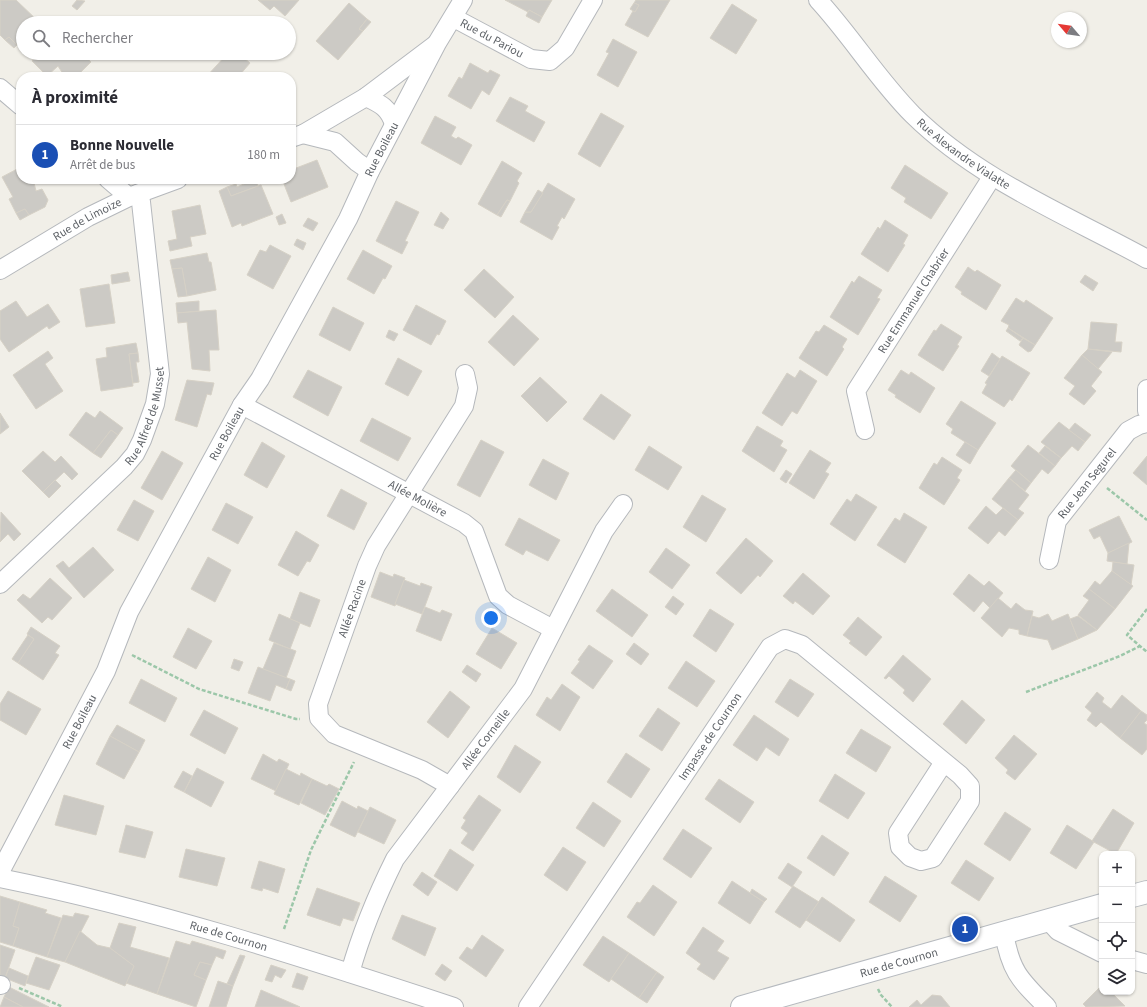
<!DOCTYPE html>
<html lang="fr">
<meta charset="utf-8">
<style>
:root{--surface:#fff;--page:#f2f2f3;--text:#2b2b33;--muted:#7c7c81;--line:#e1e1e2;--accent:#1a73e8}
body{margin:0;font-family:"Source Sans 3",sans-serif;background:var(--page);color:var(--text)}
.controls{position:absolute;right:12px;bottom:12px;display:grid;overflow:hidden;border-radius:8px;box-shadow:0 1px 3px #0004}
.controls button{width:36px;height:36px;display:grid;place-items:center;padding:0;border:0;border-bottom:1px solid var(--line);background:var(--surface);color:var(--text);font:20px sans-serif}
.compass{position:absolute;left:1051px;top:12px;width:36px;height:36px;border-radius:50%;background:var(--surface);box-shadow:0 1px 3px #0004;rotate:299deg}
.you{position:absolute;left:491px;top:618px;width:14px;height:14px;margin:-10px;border:3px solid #fff;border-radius:50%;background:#1a73e8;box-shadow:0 0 0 6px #1a73e833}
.badge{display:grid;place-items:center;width:26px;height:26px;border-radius:50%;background:var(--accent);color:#fff;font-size:13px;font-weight:700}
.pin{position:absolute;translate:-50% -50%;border:2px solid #fff;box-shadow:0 1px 4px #0006}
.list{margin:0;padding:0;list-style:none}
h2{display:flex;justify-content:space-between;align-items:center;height:52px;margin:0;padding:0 16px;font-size:17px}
h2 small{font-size:13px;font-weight:400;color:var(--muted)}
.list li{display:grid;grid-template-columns:26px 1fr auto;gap:12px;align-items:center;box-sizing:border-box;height:60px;padding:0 16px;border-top:1px solid var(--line)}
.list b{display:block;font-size:15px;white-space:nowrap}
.list p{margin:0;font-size:13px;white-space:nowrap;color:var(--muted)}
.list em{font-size:13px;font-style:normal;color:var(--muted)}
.icon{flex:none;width:22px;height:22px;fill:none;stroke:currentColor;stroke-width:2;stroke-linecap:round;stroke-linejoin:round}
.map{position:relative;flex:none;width:1147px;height:1007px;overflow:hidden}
.search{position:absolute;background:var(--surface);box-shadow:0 1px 3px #0004;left:16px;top:16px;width:280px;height:44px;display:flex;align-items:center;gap:10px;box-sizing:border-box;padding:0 14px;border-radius:22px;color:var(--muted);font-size:15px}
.panel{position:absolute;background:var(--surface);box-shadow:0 1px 3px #0004;left:16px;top:72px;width:280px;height:112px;border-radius:16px}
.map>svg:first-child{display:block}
.building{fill:#cccac5;stroke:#d6d1c6}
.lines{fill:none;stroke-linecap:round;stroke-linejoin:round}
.street-casing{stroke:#b5b8bc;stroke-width:20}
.secondary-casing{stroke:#b6babf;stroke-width:24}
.path{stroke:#9cc7a9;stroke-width:2.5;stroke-dasharray:4 2;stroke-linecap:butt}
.street{stroke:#fff;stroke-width:18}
.secondary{stroke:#fff;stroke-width:22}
.labels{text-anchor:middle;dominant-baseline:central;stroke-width:4;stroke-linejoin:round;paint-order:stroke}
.street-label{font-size:12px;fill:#5f6368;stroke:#fff}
</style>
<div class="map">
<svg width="1147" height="1007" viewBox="0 0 1147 1007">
<rect width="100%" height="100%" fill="#f1efe8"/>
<!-- building -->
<g class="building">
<polygon points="0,0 16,0 39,22 23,23 23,39 17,45 9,37 5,40 0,35"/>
<polygon points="77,0 85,1 77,10 72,6"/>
<polygon points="258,0 299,0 285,16 274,6 270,10"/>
<polygon points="505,0 552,0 542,17 529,10 528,12"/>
<polygon points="636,0 670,0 648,37 625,25 633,11 635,12 639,5 634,3"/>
<polygon points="349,3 367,19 359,29 363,31 338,60 316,41"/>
<polygon points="634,3 639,5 635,12 630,9"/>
<polygon points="732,4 757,20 736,54 710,38"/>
<polygon points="529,10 542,17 539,23 526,16"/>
<polygon points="367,19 371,22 363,31 359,29"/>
<polygon points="9,37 17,45 14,48 5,40"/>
<polygon points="613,39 637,52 618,87 597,75 609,53 606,52"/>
<polygon points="39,53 82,53 91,62 76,77 65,77 58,66 47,76 32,61"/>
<polygon points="228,53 238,53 250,63 238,77 206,77"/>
<polygon points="470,63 488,73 490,70 500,75 489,95 482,90 471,109 448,96 459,77 462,79"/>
<polygon points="510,97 528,106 525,111 545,122 534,142 496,121"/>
<polygon points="601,113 624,126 600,167 578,154"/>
<polygon points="435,116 456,127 451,136 456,139 458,137 472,145 461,165 421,143"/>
<polygon points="317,160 328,187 291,202 282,179 291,179 291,170"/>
<polygon points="502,161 522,173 517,181 519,183 510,201 507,200 497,215 478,204"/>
<polygon points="905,165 948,193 931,219 904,202 906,198 891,188"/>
<polygon points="21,167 21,179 33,179 36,191 42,189 48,200 45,207 29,215 25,209 16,213 9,199 13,197 2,177"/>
<polygon points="255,179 258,186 231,196 227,187 236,184 237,187"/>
<polygon points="548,183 575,199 564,219 562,217 557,226 559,227 552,240 520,222 525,212 531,212"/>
<polygon points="261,185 273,214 242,226 241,223 232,227 219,191 227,187 231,196"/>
<polygon points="538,190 543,193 531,212 525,212"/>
<polygon points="507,200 510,201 501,217 497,215"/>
<polygon points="396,201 419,212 405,241 408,242 402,254 376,241"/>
<polygon points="200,205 206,234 190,237 192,246 170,251 168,241 177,239 172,211"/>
<polygon points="25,209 29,215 20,220 16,213"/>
<polygon points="441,212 449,219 443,229 434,225"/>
<polygon points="282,214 286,223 279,225 276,217"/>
<polygon points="308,218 318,223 313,231 303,226"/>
<polygon points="885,220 908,235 903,244 905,245 888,272 861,254 878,227 880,229"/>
<polygon points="297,239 306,243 303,250 294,245"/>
<polygon points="270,245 291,256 273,289 247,275 260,250 266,252"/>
<polygon points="363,250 392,266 385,279 383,278 374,294 347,279"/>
<polygon points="207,253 209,262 211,262 216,290 187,296 182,268 172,269 170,260"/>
<polygon points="968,267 975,272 977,270 1001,285 986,310 961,294 962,292 955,287"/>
<polygon points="182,268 187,296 178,297 172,269"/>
<polygon points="484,269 514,297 495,318 464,290"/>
<polygon points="128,272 130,281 112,284 111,275"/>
<polygon points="1085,275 1098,283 1093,291 1080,282"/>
<polygon points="859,276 882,290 877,298 880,299 858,335 830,317 852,281 854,283"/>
<polygon points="109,284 115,323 86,327 80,289"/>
<polygon points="1016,298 1024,303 1026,300 1053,318 1035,345 1008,328 1009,325 1001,321"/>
<polygon points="16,301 27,317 48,304 60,322 49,329 47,326 9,352 0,339 0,311"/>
<polygon points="199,301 199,311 177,313 176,303"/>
<polygon points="416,305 446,321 439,335 437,334 431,345 403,330"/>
<polygon points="333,307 364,323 350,351 319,335"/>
<polygon points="216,310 219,350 209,350 210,371 192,369 187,322 178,323 177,313"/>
<polygon points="513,315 539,339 514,366 488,342"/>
<polygon points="1091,322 1117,324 1115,342 1122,342 1121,352 1088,349"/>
<polygon points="941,324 962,337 957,345 959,346 943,371 918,355 934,330 936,331"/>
<polygon points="824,325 847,339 842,347 844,349 827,376 799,358 816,331 819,332"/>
<polygon points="1008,328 1023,338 1020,341 1006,331"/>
<polygon points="389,330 398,334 394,341 386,337"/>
<polygon points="1023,338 1035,345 1031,351 1028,352 1019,345"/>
<polygon points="136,343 138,353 129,354 133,386 101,391 96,359 107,357 106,348"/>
<polygon points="1088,349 1112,352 1098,369 1082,355"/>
<polygon points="48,351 53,358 45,364 63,391 36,409 13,375"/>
<polygon points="138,353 139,362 136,362 139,382 133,383 129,354"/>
<polygon points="992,353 1000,359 989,376 981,371"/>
<polygon points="1082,355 1102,372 1091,386 1096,391 1084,405 1069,394 1075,386 1064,378"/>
<polygon points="1002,356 1030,373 1012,401 1010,399 1004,407 982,393 987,384 985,383"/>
<polygon points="398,358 422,371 408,396 385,384"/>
<polygon points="308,370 342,387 328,416 293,397"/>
<polygon points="800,370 817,381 797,414 792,411 782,426 762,413 787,373 795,378"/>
<polygon points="901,370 909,375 911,372 935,388 920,413 895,397 896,395 888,390"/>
<polygon points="540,377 567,402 547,422 521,396"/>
<polygon points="187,380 214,383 211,395 207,394 197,427 175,420"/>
<polygon points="601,394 631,415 614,440 583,419"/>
<polygon points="961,401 996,423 978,450 951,433 953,429 946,424"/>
<polygon points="100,411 123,428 118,435 111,430 93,453 69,435 86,412 95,418"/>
<polygon points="0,413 9,427 0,434"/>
<polygon points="372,418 411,438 398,461 360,441"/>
<polygon points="1059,422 1085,442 1078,451 1072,446 1061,458 1041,442"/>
<polygon points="1075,423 1091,435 1085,442 1069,430"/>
<polygon points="757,426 783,441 780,446 787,450 774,472 742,451"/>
<polygon points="111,430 118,435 101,458 93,453"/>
<polygon points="481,440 504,452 480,497 457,485"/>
<polygon points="262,442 285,456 267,488 244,475"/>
<polygon points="965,442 978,450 970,464 956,455"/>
<polygon points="1028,445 1055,466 1048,474 1042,469 1031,483 1011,466"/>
<polygon points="649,446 682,467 668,490 635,470"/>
<polygon points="1045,446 1061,458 1055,466 1039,453"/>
<polygon points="810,450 831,463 825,472 829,474 814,499 789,483"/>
<polygon points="43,451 55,462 61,456 78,474 72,480 64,472 43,492 22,471"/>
<polygon points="162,451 183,463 162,500 141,488"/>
<polygon points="1147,456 1147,485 1133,473"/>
<polygon points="942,457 962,470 957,478 960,480 944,505 919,488 934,463 937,465"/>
<polygon points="543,459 569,473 556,500 529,485"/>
<polygon points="786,470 792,474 786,483 780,479"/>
<polygon points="1016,470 1031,483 1025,491 1009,478"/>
<polygon points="1009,478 1029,495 1018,509 1024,513 1018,520 992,499"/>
<polygon points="55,480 61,486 49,498 43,492"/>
<polygon points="341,489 367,503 354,530 327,516"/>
<polygon points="856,494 877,507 855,541 830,524 847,499 851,502"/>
<polygon points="702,495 726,509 706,542 683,527"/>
<polygon points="134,500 154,511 138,541 117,530"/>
<polygon points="226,503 253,517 238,544 212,530"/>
<polygon points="986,506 996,515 1003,508 1018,520 1005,536 999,531 988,544 968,528"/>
<polygon points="1,512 21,534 14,541 8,534 0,542"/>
<polygon points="904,513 927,527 905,563 877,545 895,518 900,521"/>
<polygon points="1119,516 1132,542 1108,553 1100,536 1094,539 1089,530"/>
<polygon points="519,518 560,540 548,561 526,550 523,555 505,545"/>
<polygon points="296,531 319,545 310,562 307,561 298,576 278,565"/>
<polygon points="746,538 773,561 760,577 758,575 741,594 716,573"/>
<polygon points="1129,543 1127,564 1107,561 1108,553"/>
<polygon points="93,547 114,570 84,598 56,566 63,561 69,568"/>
<polygon points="666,548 690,565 672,589 649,572"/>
<polygon points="208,557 231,570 215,602 191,589"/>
<polygon points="1113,562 1134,565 1131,585 1112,571"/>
<polygon points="1112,571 1133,586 1115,609 1089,589 1095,581 1100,585"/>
<polygon points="380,572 393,577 394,574 405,578 395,606 371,597"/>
<polygon points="803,573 830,596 813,615 795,601 793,604 783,596"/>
<polygon points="969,574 984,586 989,581 1003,593 990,608 983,601 974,612 953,594"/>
<polygon points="50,578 72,598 52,620 48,617 42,623 17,600 23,594 30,599"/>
<polygon points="404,580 420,586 421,583 432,587 422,614 395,604"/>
<polygon points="612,589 648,615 632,637 596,611"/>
<polygon points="1089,589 1115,609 1097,630 1078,615 1089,600 1083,596"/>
<polygon points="300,592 320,600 310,627 290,619"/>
<polygon points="673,596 684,604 676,615 665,607"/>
<polygon points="998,598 1011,609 1016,603 1025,610 1033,611 1027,636 1019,634 1019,630 1009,628 1002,637 981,618"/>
<polygon points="425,607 440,613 442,610 452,614 441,641 416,631"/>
<polygon points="710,609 734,624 716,652 693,636"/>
<polygon points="279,614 300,623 290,649 269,640"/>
<polygon points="1048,614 1052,621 1068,614 1078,639 1052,650 1048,640 1027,636 1032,616 1039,618"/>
<polygon points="1078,616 1097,630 1078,639 1070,619"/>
<polygon points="858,617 882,637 866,656 849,643 851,641 843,635"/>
<polygon points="31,627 60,646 55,653 59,655 43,680 18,663 34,639 27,634"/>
<polygon points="188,628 212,641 196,669 173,657"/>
<polygon points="492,628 517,643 501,669 476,654"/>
<polygon points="28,635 34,639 18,663 12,659"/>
<polygon points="274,643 296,651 286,678 263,669"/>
<polygon points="634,643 649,654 641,665 626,654"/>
<polygon points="589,645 613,661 593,689 571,673 580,661 578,660"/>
<polygon points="903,655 931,679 913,702 903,693 905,690 889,676 886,679 884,678"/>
<polygon points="234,659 243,662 239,671 231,668"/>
<polygon points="686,661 715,681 697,707 668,688"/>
<polygon points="467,665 481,674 476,682 462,672"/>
<polygon points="258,667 290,679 286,689 276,685 270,701 248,693"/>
<polygon points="141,679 177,698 165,722 129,703"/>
<polygon points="290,679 295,681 291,691 286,689"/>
<polygon points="790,679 814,694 798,717 775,702"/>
<polygon points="562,684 580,697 560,731 536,715 547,697 551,700"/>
<polygon points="8,691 41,709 26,735 0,720 0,704"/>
<polygon points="450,691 470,707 448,738 427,722"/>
<polygon points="1097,692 1104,698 1102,702 1111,709 1122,695 1141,711 1120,738 1101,722 1096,727 1087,720 1092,713 1085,707"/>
<polygon points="962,700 985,720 966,744 943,724"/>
<polygon points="658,708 680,723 662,751 639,736"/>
<polygon points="204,710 238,728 225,754 190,735"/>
<polygon points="1141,711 1147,715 1147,720 1144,723 1147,725 1147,749 1142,755 1120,738"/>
<polygon points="754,715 789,739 779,756 766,747 757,761 733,745"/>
<polygon points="117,725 145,740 139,752 110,736"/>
<polygon points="861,729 891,747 876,772 846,753"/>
<polygon points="1014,735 1037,754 1015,780 1006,773 1008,770 995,758"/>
<polygon points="110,736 139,752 124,779 96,764"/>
<polygon points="515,745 541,762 520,793 497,777"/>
<polygon points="626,753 650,769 631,798 607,782"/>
<polygon points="263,754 277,762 279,759 289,764 276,791 251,779"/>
<polygon points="197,768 224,782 211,807 184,792"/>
<polygon points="286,769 300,776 301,773 312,779 299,805 274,794"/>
<polygon points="183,771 192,776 184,792 174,787"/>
<polygon points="835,774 865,793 848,819 819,801"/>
<polygon points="312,779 327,786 329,784 339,789 325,815 301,803"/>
<polygon points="719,779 754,802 740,823 705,799"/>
<polygon points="64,795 104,806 96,835 55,825"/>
<polygon points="479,795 501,810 473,851 461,843 468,833 461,828 466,820 463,818"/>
<polygon points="342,801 357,809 358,806 368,811 355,837 330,825"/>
<polygon points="593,802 621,821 604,847 576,828"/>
<polygon points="370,807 396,820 384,844 358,832"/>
<polygon points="1113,809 1134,823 1116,854 1092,841"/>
<polygon points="1005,812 1031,829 1010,861 984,844"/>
<polygon points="126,825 153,832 145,858 119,852"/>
<polygon points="1067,825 1094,842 1076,869 1050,853"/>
<polygon points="683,829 712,848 691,878 663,859"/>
<polygon points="822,835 849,853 834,876 807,858"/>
<polygon points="563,847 586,862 567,891 544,875"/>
<polygon points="186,849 225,858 217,886 179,877"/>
<polygon points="450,849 474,865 457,891 434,876"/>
<polygon points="966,860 994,878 979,901 951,883"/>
<polygon points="259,861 285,869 278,893 263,888 262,891 251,888"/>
<polygon points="788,863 802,872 792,887 778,878"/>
<polygon points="422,872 437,882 428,896 413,885"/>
<polygon points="885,876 917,896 900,922 869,902"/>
<polygon points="732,881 764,902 750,924 718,903"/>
<polygon points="653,885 677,902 654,936 627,917 637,902 640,903"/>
<polygon points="793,886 819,902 800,928 775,912"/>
<polygon points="317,888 360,903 353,921 343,918 340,926 307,915"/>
<polygon points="752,889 767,899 764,902 750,893"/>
<polygon points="0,896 20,902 13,926 19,928 13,946 0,942"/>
<polygon points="822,897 855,920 840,942 806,920"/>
<polygon points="20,902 47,910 45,913 61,918 47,957 13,946 19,928 13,926"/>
<polygon points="75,913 89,916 65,962 47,957 63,915 73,917"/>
<polygon points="402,915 436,928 425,956 392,939"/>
<polygon points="119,923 136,927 130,947 169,958 157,994 126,983 134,966 110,948"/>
<polygon points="703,927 724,941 717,951 729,958 714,980 697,969 701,964 686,953"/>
<polygon points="80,931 97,945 110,948 134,966 125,986 65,962"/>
<polygon points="482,935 504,950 486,977 459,958 467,947 472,950"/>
<polygon points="603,936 629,953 609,982 583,965"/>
<polygon points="176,941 190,945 192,941 226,951 223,959 216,956 212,965 200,962 194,975 206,980 196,1007 157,994"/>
<polygon points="0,945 15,950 5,978 0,976"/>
<polygon points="629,953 657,972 639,998 611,979"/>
<polygon points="240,955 245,956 233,986 227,984"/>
<polygon points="36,957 60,965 49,990 26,983"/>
<polygon points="200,962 212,965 206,980 194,975"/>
<polygon points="442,964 452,971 445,981 435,974"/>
<polygon points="271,965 286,970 281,978 275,975 272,982 265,980"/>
<polygon points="9,968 28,976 25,986 5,978"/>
<polygon points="657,972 664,977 647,1003 639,998"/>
<polygon points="297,973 308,977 303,990 292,987"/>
<polygon points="218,981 233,986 226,1007 209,1007"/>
<polygon points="1102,985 1102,992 1111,992 1125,1006 1086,1007 1083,1004"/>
<polygon points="9,987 49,1007 23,1007 4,997"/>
<polygon points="261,990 298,1006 300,1007 255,1007"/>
<polygon points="932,995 941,996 950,1007 909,1007 917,1000 921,1005"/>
<polygon points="4,997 23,1007 0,1007"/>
</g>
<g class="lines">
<!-- street casing -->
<g class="street-casing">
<g id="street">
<path id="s1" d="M818,0C852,37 878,80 913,115C979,180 1067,215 1147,259"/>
<path id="s2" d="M454,18L531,59L550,61L565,48L593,0"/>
<polyline points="0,88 21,106"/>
<path d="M366,97C381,104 389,108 394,124"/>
<polyline points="303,134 335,142 357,162 370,171"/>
<polyline points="291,138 303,134 366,97 435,45"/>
<polyline points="108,179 129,197"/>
<path id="s3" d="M0,270L88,217L129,197L178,179"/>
<polyline points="1147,389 1147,411"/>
<path id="s4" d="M242,405L464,523L474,531L498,596L508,605L553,629"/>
<path id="s5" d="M865,430L856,391L992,177"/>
<path id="s6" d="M1049,560L1057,521L1128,431L1139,425L1147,423"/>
<path id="s7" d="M0,584L124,467L135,454L142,440L155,404L160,374L141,202L138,194"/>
<path id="s8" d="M450,786L422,770L334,734L319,718L318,704L367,566L376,546L464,406L468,388L465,374"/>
<path id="s9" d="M0,872L106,671L129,612L242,405L260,379L348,219L370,171L437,43L463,0"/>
<path id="s10" d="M0,878C154,909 305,958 454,1007"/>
<polyline points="1048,920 1058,931 1102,953"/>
<path d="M1004,932C1010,971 1020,980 1047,1007"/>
<polyline points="1132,960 1147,964"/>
<path id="s11" d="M350,973C361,934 377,895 395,859L523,689L604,531L623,504"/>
<polyline points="0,985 1,985"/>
<path id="s12" d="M528,1007L770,647L785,639L802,645L960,775L970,786V801L933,858L921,861L910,857L900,847L898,833L944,762"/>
</g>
</g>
<!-- secondary casing -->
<g class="secondary-casing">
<g id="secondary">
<polyline points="1132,896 1147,892"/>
<path id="s13" d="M742,1007L1102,905"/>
</g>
</g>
<!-- path -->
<g class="path">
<polyline points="1107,488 1147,520"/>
<polyline points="1147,609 1127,635 1147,652"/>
<polyline points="132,655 199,689 296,719 300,719"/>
<polyline points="1026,692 1120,656 1140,646"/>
<polyline points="284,929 311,850 354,762"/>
<polyline points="19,988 63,1007"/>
<polyline points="878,989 881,995 892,1007"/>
</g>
<!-- street -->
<use href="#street" class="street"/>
<!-- secondary -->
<use href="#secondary" class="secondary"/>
</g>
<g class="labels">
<!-- street labels -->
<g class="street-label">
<text stroke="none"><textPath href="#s2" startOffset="43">Rue du Pariou</textPath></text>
<text stroke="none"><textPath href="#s9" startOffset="818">Rue Boileau</textPath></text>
<text stroke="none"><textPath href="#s1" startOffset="213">Rue Alexandre Vialatte</textPath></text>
<text stroke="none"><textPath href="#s3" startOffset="101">Rue de Limoize</textPath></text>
<text stroke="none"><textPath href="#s5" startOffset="147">Rue Emmanuel Chabrier</textPath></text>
<text stroke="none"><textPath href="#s7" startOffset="227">Rue Alfred de Musset</textPath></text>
<text stroke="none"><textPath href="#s9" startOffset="494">Rue Boileau</textPath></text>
<text stroke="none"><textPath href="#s6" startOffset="88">Rue Jean Segurel</textPath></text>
<text stroke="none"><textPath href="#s4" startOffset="199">Allée Molière</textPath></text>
<text stroke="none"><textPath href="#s8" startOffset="265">Allée Racine</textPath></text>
<text stroke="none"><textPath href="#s9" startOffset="170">Rue Boileau</textPath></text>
<text stroke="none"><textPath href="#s12" startOffset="326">Impasse de Cournon</textPath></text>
<text stroke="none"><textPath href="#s11" startOffset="273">Allée Corneille</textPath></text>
<text stroke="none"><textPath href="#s10" startOffset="236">Rue de Cournon</textPath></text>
<text stroke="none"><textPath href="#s13" startOffset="163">Rue de Cournon</textPath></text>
</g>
</g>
</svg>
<div class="controls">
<button>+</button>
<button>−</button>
<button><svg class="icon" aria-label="locate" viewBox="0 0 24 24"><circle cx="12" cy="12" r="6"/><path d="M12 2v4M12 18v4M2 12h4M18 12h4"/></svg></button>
<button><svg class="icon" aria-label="layers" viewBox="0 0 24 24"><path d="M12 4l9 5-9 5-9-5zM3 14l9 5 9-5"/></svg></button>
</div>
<svg class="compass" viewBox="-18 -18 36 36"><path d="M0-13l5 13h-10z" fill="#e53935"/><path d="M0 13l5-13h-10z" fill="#7c7c81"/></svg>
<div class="you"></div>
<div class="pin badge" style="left:965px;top:929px;background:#1a4fb4">1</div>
<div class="search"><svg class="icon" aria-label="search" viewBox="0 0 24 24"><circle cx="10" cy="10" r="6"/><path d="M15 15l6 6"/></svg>Rechercher</div>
<section class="panel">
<h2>À proximité<small></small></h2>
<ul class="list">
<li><span class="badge" style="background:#1a4fb4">1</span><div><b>Bonne Nouvelle</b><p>Arrêt de bus</p></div><em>180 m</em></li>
</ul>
</section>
</div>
